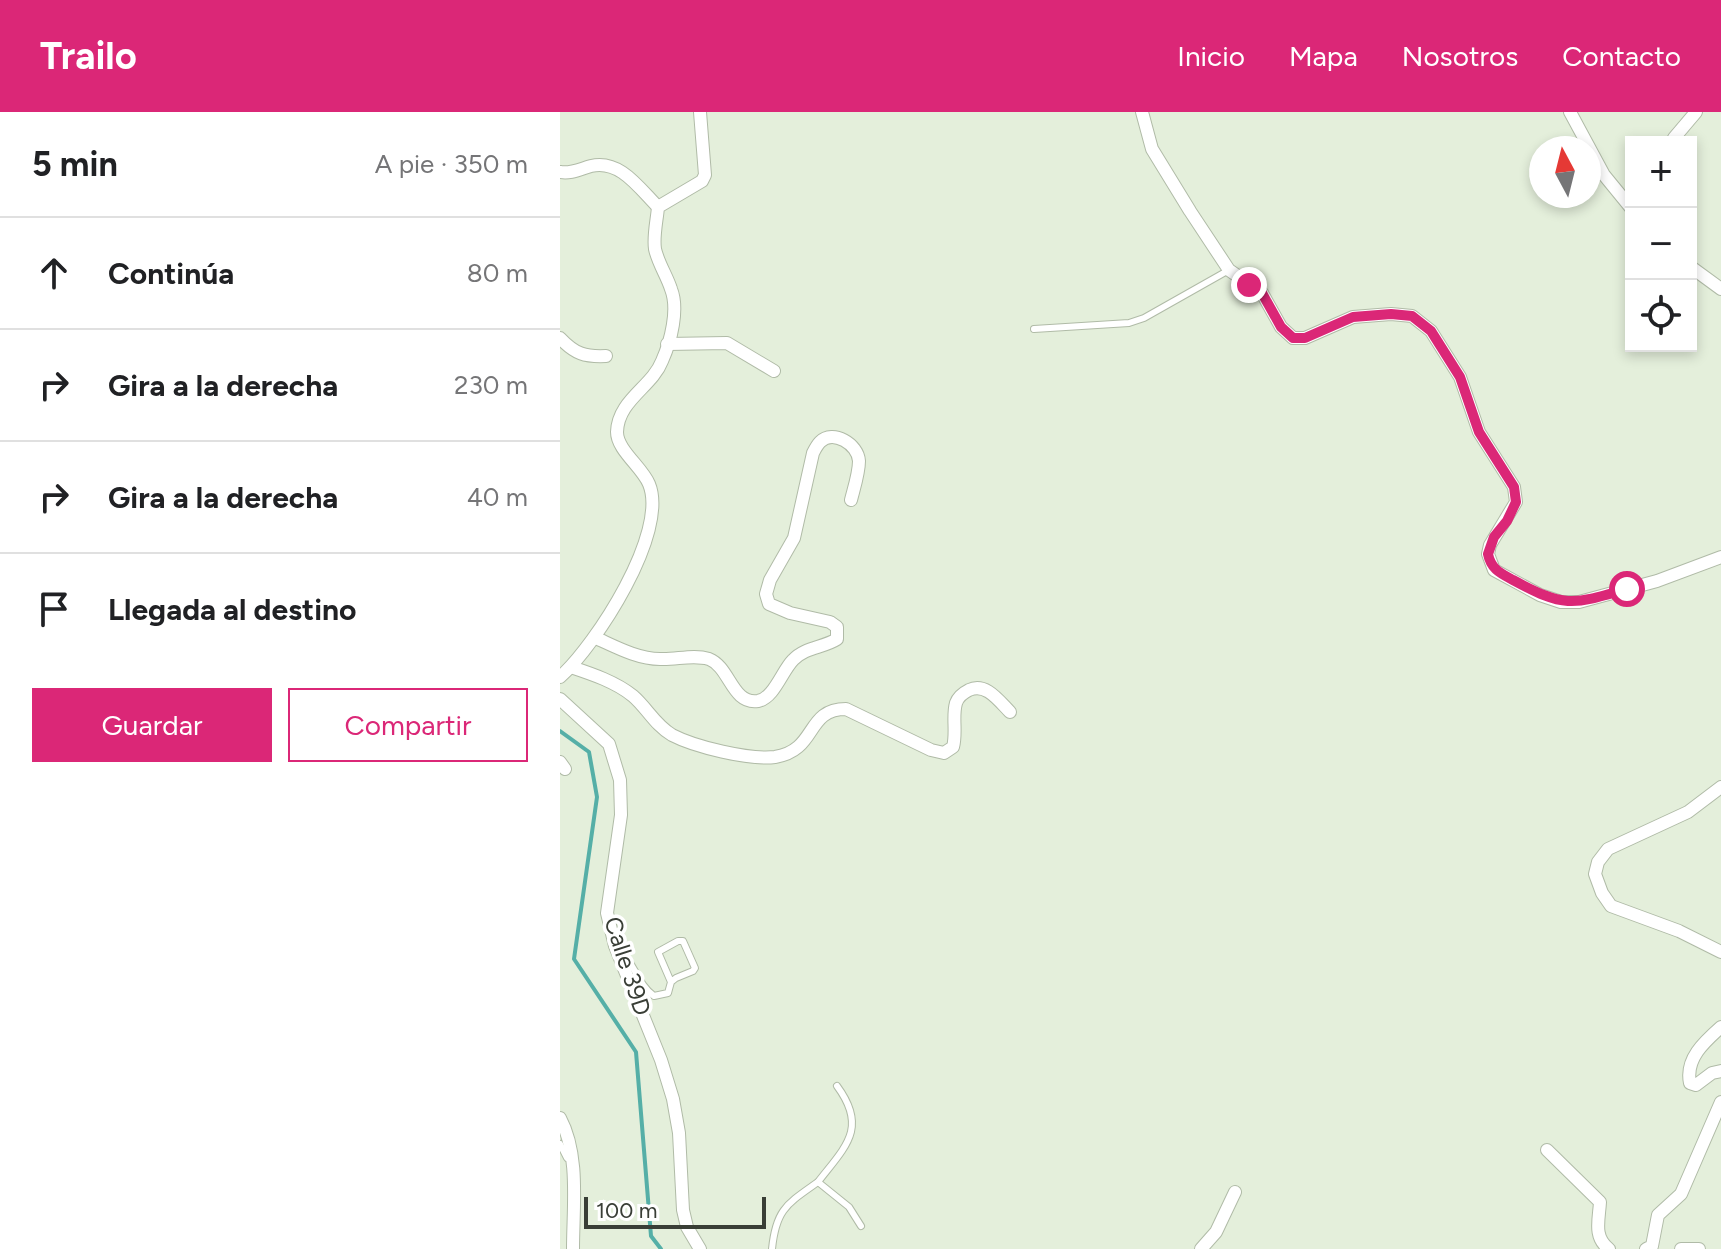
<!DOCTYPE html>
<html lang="es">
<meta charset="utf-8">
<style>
:root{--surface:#fff;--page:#f2f2f2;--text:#202124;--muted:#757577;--line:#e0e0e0;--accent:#db2777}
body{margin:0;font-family:Figtree,sans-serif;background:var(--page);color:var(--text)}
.controls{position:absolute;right:24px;top:24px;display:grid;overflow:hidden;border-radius:0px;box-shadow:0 4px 12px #0003}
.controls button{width:72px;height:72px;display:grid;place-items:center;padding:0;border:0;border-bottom:2px solid var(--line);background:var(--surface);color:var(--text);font:40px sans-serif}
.compass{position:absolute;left:969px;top:24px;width:72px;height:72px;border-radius:50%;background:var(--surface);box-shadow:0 4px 12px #0003;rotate:353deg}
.scale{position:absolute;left:24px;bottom:20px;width:182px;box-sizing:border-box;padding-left:8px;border:4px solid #393e36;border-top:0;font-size:22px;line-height:28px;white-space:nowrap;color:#393e36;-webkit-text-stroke:6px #fff;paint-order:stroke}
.stop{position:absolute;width:24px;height:24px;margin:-18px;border:6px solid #db2777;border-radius:50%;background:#fff}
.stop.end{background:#db2777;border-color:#fff;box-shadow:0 2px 8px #0008}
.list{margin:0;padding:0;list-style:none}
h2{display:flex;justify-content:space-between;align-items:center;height:104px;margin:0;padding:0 32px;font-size:34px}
h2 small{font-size:26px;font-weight:400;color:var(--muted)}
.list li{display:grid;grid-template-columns:52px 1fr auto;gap:24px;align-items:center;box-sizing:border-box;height:112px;padding:0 32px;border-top:2px solid var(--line)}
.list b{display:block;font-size:30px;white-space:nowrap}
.list em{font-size:26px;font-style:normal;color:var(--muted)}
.actions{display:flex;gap:16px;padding:24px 32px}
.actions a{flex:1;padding:18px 0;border:2px solid var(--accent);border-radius:0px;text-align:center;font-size:28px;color:var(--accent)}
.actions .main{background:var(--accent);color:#fff}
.icon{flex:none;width:44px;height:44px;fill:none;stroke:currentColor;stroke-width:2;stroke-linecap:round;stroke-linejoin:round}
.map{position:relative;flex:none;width:1161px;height:1137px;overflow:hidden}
header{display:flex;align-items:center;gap:48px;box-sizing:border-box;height:112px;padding:0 40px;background:var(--accent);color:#fff}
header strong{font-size:38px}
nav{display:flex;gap:44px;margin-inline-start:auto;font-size:28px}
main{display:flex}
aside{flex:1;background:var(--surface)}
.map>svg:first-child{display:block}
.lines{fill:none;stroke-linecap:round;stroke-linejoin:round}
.stream{stroke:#55afa7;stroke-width:4}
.service-casing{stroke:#b0bba7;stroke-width:8}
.minor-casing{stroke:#b0bba7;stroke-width:14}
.service{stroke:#fff;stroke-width:6}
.minor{stroke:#fff;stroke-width:12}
.route{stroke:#db2777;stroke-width:10}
.labels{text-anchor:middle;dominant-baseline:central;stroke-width:7;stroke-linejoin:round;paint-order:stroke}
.street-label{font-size:24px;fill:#393e36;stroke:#fff}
</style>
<header>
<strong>Trailo</strong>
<nav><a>Inicio</a><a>Mapa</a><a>Nosotros</a><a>Contacto</a></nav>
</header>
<main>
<aside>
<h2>5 min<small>A pie · 350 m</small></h2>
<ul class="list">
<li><svg class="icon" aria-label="ahead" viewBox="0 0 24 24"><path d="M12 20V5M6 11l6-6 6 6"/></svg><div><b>Continúa</b></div><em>80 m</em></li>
<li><svg class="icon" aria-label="right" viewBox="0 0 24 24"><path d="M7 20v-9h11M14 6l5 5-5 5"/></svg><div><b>Gira a la derecha</b></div><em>230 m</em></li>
<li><svg class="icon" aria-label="right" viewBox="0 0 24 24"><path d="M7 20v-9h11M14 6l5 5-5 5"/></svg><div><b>Gira a la derecha</b></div><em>40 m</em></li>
<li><svg class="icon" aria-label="arrive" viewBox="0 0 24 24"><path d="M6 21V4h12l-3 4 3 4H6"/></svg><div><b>Llegada al destino</b></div></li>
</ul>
<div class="actions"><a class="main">Guardar</a><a>Compartir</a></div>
</aside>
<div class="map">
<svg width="1161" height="1137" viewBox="0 0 1161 1137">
<rect width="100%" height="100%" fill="#e4efdb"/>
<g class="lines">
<!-- stream -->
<polyline class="stream" points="0,619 29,640 37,685 14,847 76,940 91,1124 101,1137"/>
<!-- service casing -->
<g class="service-casing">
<g id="service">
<polyline points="474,217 569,211 584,206 669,158"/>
<path d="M59,837C74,850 78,873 94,884L108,881L111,870L116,866L133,859L135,856L123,829H118L98,840L111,870"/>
<polyline points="0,1032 7,1046"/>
<path d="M258,1070C286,1034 308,1016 277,974"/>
<path d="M212,1137C216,1097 227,1092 258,1070L289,1095L301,1114"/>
</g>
</g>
<!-- minor casing -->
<g class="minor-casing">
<g id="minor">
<polyline points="582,0 592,37 630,99 669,158 702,181 721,215 733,226 745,226 793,205 831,202 852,204 871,219 900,265 919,320 954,375 956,390 930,433 928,442 934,458 980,483 1001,490 1019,490 1097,469 1161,445"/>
<polyline points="1010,0 1044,63 1071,96"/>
<polyline points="1114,26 1136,0"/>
<path d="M0,60C11,62 20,57 31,54C60,47 79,76 98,95"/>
<polyline points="1131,155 1161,177"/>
<path d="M0,226C15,242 25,245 46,244"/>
<polyline points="107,232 167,231 214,259"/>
<path d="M36,526C56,535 78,547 100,547C116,548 133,542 149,547C170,555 172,593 198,589C214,586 222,559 233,548C245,535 263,536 277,527V515L270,510L230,501L209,492L206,482L210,468L234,426L253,341C255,337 257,333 260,330C273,317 298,332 299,349C299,361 294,376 291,388"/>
<path d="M11,555C32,562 56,570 73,584C87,596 95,613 112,623C135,635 189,648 215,645C258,638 245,597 286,597L371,638L384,641L393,635C397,620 392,605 396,591C398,585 403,581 409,578C426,570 439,589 450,600"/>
<path d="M0,565C36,533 109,420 89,372C82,355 57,338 57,320C58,288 92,275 102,249C111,229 119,197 111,177C107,164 98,151 95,137C93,124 97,108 98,95L142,69L145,63L140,0"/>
<polyline points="0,587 49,632 60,668 61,703 47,801 55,834 101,948 113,987 119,1021 123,1098 127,1115 140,1137"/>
<polyline points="0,650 5,657"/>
<polyline points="1161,675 1128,700 1048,737 1038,750 1035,762 1042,781 1051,794 1119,819 1161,840"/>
<path d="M1161,915C1144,930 1125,947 1130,971L1136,973L1152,961L1161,959"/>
<path d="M0,1006C20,1043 13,1095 13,1137"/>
<path d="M987,1038L1040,1090C1039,1108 1033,1125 1049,1137"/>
<polyline points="641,1137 656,1120 675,1080"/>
<polyline points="1086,1137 1092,1134 1098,1103 1121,1082 1161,990"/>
<polyline points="1121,1137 1139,1137"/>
</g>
</g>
<!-- service -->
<use href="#service" class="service"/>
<!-- minor -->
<use href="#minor" class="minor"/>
</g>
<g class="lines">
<!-- route -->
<path class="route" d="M689,173L702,181L721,215L733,226H745L793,205L831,202L852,204L871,219L900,265L919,320L954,375L956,390L947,409L934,425L928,442C931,457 940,461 953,468C1005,496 1012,493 1067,477"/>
</g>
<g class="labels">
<!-- street labels -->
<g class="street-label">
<text transform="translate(68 854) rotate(72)">Calle 39D</text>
</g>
</g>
</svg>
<div class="controls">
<button>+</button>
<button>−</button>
<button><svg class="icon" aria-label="locate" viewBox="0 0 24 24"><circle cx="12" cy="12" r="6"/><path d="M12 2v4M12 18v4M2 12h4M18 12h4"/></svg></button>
</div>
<svg class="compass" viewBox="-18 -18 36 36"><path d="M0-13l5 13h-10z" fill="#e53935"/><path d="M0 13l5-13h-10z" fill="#757577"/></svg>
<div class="scale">100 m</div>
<div class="stop" style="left:1067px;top:477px"></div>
<div class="stop end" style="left:689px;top:173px"></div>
</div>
</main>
